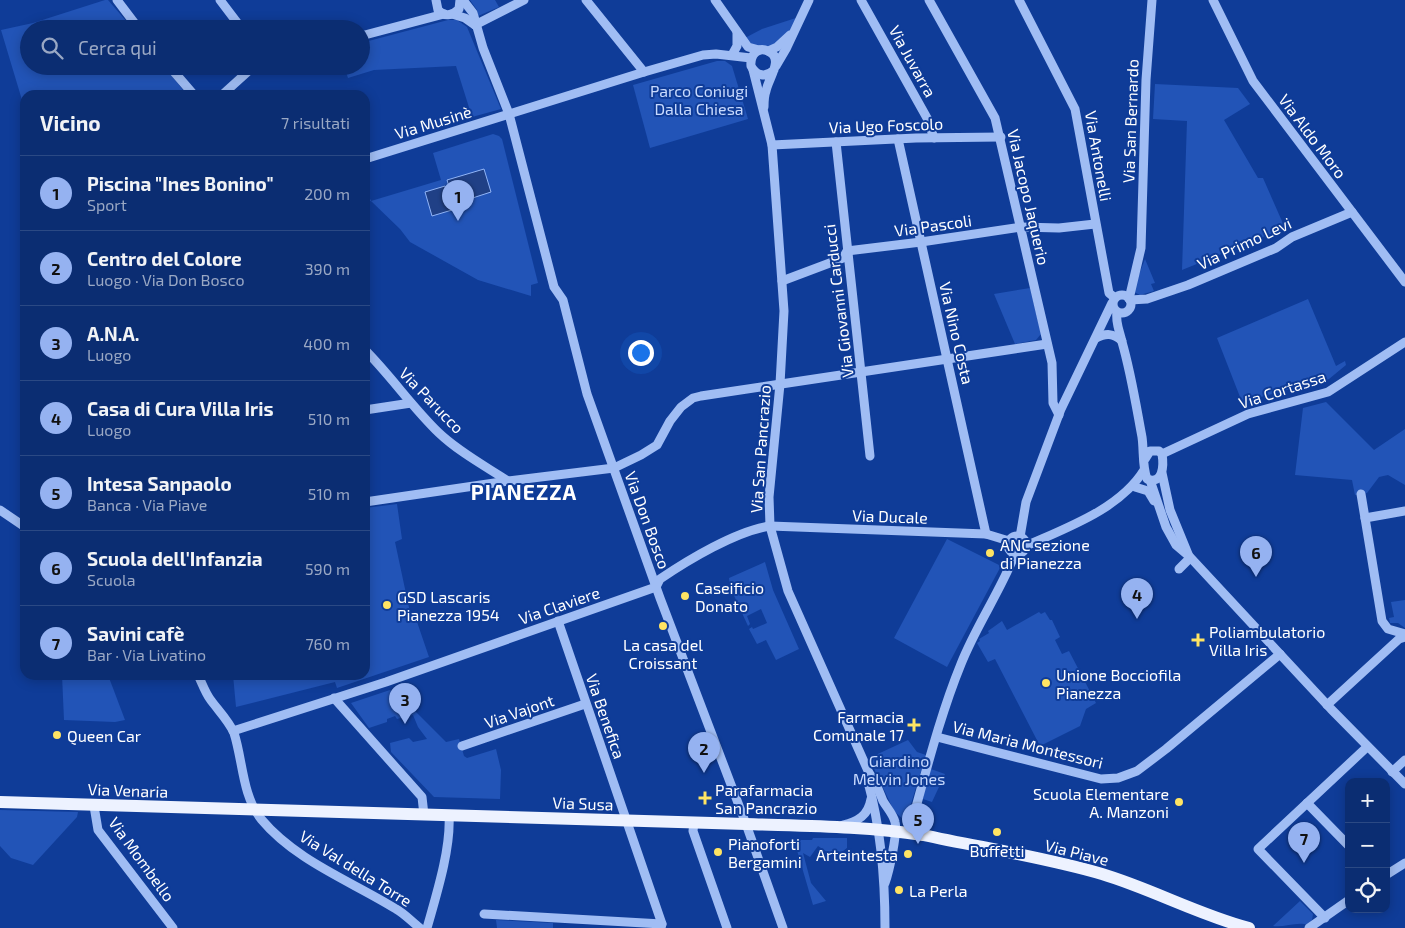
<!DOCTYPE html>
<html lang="it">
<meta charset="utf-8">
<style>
:root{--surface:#0b2d72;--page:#19397a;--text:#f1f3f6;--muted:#9aa8c4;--line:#2b4984;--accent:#95b2f1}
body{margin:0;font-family:"Exo 2",sans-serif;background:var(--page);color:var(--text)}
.controls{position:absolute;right:15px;bottom:15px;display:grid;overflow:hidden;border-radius:10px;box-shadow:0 2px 12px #0003}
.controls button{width:45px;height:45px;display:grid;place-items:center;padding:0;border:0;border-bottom:1px solid var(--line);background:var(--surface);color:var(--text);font:25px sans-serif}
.you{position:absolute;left:640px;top:352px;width:18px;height:18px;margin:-12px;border:4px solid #fff;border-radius:50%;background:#1a73e8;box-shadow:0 0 0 8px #1a73e833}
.badge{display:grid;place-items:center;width:32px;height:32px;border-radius:50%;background:var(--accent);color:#111;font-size:16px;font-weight:700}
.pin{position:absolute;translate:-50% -41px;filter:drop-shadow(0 1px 2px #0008)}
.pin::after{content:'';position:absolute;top:26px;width:18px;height:15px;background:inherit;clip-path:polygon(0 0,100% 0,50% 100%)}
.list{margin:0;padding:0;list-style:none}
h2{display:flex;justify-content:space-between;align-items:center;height:65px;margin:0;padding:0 20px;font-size:21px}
h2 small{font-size:16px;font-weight:400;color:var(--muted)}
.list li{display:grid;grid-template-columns:32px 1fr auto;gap:15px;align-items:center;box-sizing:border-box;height:75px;padding:0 20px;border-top:1px solid var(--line)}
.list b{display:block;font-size:19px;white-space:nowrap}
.list p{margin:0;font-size:16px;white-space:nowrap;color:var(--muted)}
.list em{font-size:16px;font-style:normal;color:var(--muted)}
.icon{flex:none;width:28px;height:28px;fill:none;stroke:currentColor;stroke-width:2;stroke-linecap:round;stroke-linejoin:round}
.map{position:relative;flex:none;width:1405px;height:928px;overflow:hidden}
.search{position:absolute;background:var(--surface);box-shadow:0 2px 12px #0003;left:20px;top:20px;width:350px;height:55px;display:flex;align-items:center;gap:12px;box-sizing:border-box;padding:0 18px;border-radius:28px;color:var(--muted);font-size:19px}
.panel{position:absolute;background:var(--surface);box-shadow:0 2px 12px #0003;left:20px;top:90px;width:350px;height:590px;border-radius:15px}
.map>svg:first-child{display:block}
.green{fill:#2254b7}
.water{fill:#204086;stroke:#91b5f8}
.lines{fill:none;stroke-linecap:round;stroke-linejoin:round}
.minor{stroke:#a0bdf4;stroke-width:9}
.major{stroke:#edf2ff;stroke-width:12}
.poi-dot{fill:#ffe463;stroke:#0f3c98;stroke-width:2}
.labels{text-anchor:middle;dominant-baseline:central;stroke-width:4;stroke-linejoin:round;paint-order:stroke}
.street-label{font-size:16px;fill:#fff;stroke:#0f3c98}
.park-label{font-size:16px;fill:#c8dafe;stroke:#0f3c98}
.poi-label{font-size:16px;fill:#fff;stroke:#0f3c98;text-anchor:start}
.district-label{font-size:21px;font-weight:bold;letter-spacing:1px;fill:#fff;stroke:#0f3c98}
</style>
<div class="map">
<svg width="1405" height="928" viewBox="0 0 1405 928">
<rect width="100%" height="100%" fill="#0f3c98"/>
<!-- green -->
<g class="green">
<polygon points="105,0 108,0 133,29 29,29 29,66 164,66 187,95 25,95 25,110 1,30 33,23"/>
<polygon points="470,0 495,0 499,7 478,16 477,10"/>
<polygon points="802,16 782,43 759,50 743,39 762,29"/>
<polygon points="448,20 457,20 467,27 501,109 472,117 456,66 374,70 348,78 344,66 361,66 361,43"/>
<polygon points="717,61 725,61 732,66 748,119 650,148 633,85"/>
<polygon points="1155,84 1238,88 1250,104 1224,120 1258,178 1263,178 1285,228 1182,270 1187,121 1153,119"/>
<polygon points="493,134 499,136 502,139 538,283 531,285 531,296 478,280 410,242 400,229 371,201 365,202 365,187 371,201 441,180 433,153"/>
<polygon points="1145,259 1155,283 1151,284 1154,291 1140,295 1134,292 1133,290"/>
<polygon points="1030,288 1041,334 1036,340 1015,344 994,294"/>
<polygon points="1308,299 1336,366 1345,361 1346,365 1329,379 1242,402 1217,338"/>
<polygon points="1326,402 1374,450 1405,429 1405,485 1388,475 1379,477 1367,493 1355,495 1352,480 1295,475 1303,408"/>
<polygon points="397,504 402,539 395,542 411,617 415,616 429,657 337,688 335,682 236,707 233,675 365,675 365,508"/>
<polygon points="947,539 1001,566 947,667 894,638"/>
<polygon points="765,562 773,590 799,649 776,660 766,640 757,644 749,629 752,627 753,629 767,623 761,609 747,616 750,624 748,626 730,587 729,578"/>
<polygon points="1405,600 1405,628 1398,623 1390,623 1389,618 1394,617 1391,602"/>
<polygon points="1039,612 1041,614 1045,612 1050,620 1052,620 1060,637 1055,640 1062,654 1069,651 1096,703 1086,709 1080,726 1040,746 995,659 988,662 977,643 980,641 979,639 989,633 988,631 1002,621 1007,630"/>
<polygon points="62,675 108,675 125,720 115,722 64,720"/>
<polygon points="390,690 409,705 446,742 459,739 464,756 467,758 496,749 501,770 500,799 434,797 391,752 390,743 409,738 413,742 427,739 418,727 413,715 397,719 395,716 387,719 387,722 369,728 351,703"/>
<polygon points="908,740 917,752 926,755 906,820 904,820 894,811 869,758"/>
<polygon points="928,768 945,774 932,802 923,799"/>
<polygon points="0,810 78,812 77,817 33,865 11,858 0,846"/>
<polygon points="813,838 847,838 847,848 835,857 818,846 810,857 803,853 811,883 826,901 813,905 794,840 812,840"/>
<path d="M1300,901L1313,914L1312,920L1308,925C1297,921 1284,928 1273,926Z"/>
<polygon points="496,920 553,923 553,928 497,928"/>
</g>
<!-- water -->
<g class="water">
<polygon points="484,169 491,192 454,204 447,180"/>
<polygon points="445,186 452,210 432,216 425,192"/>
</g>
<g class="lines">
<!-- minor -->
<g class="minor">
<polyline points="117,0 139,29"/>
<polyline points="220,0 242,29"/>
<path d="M436,0L438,10C444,17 452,16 459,9L460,0"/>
<polyline points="463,0 473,13 483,48 509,114 554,287 563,300 587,394 660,598 746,824 783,928"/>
<polyline points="586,0 644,72"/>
<polyline points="715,0 748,47 759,50"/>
<polyline points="861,0 927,118 934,138"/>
<polyline points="929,0 995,118 1052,363 1053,403 1059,415"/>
<polyline points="1019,0 1075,109 1109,293 1115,298"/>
<polyline points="1213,0 1253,81 1405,282"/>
<polyline points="452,14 465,18 475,25"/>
<polyline points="475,25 524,0"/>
<polyline points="361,36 444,14"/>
<polyline points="768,51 777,47 790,35"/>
<polyline points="732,55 737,46 737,32"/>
<polyline points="169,66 194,95"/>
<polyline points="776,66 786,49 809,0"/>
<path d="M753,70L772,145L784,311L780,384L769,497L770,526L788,591L869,773C876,782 879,791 883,801C887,808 893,814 895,822C898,832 889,872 885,883"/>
<polyline points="222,95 254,66"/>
<path d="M764,107C764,102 764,96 766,91C768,79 785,58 768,51C757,46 750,56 751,66C756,76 766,78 774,70"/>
<polyline points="898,139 986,534"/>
<polyline points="836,142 870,456"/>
<polyline points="772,145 916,138 1001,137"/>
<polyline points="365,159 644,72 703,55 716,54 751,58"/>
<polyline points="782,281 843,258 847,251 921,242 1021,227 1059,228 1095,224"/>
<circle cx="1122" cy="304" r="9"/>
<polyline points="1129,299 1141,248 1146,80 1152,0"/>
<polyline points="1130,300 1147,299 1188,285 1276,248 1292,237 1352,212"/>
<path d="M1117,312C1115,322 1120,332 1122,342C1131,373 1136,405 1142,437C1144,451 1142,466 1147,479C1163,485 1164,466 1162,454L1159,451H1150L1145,459"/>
<path d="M1096,338C1106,333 1113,333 1122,341"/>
<path d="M365,350C391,376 412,407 439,433C459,452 485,466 508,481"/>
<polyline points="365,410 411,403"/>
<polyline points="1162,454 1248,414 1328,392 1405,342"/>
<polyline points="1162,473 1170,510 1188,554"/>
<polyline points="1150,480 1166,527 1176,545 1189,556 1331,709 1405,784"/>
<polyline points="1135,487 1148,491 1154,501"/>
<polyline points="1361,494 1365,518"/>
<polyline points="365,502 508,481 614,468 641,455 657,445 670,421 681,407 693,398 701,396 1047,344"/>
<polyline points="0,510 25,527"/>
<polyline points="1405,511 1365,518 1382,621 1388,629 1405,634"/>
<circle cx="1017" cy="545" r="9"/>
<polyline points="1020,537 1026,502 1061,409 1112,303"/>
<path d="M1026,546C1066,528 1120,509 1144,470"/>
<polyline points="1179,569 1190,558"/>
<polyline points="558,621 662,924 661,928"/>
<path d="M198,675C202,683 205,692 210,699C217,709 229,721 234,733C243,761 242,795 261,819C296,861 351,881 396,909C405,914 412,922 420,928"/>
<polyline points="334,698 422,797 424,815"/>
<polyline points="1327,705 1399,639 1405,637"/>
<path d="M233,731L386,682L656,587L660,579C688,560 736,531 770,526L986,534L1009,541"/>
<polyline points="937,737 1101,779 1118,778 1137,771 1166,749 1280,654"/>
<polyline points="462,746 585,704"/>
<polyline points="1392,772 1405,760"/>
<path d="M869,773L868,782C881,829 885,879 885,928"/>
<polyline points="1307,803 1349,846"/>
<polyline points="94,806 98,830 173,928"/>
<polyline points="694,822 693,831 727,928"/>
<path d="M843,825C858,821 868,816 871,799"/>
<path d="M909,832C925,776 939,718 961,664C976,626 1000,592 1015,554"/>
<polyline points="1386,875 1405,863"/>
<polyline points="484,914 662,924"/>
<polyline points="1325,918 1258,849 1367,747"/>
<path d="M427,928C436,896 451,849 449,816"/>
<polyline points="1309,928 1349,900"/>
</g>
<!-- major -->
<path class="major" d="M0,802L746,824C805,826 864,826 923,835C983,848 1044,857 1102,874C1152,889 1199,915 1249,928"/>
</g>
<!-- markers -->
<g class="poi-dot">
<circle cx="990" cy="553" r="5"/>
<circle cx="685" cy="596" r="5"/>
<circle cx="387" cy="605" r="5"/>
<circle cx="663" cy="626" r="5"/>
<path d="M1195.5 632.5h5v5h5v5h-5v5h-5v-5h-5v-5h5z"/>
<circle cx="1046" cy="683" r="5"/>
<path d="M911.5 717.5h5v5h5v5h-5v5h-5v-5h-5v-5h5z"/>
<circle cx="57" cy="735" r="5"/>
<path d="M702.5 790.5h5v5h5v5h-5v5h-5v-5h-5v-5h5z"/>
<circle cx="1179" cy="802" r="5"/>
<circle cx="997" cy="832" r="5"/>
<circle cx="718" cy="852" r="5"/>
<circle cx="908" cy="854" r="5"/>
<circle cx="899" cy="890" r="5"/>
</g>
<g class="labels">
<!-- street labels -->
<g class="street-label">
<text transform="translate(913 61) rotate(61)">Via Juvarra</text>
<text transform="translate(1130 121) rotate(-88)">Via San Bernardo</text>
<text transform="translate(433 122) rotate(-17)">Via Musinè</text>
<text transform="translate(886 125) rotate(-2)">Via Ugo Foscolo</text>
<text transform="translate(1313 136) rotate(53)">Via Aldo Moro</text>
<text transform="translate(1099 156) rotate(80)">Via Antonelli</text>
<text transform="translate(1029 197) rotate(77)">Via Jacopo Jaquerio</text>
<text transform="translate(933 225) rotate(-8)">Via Pascoli</text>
<text transform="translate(1244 243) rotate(-25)">Via Primo Levi</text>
<text transform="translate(838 301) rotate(-97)">Via Giovanni Carducci</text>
<text transform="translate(957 333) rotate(77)">Via Nino Costa</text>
<text transform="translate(1282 389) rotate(-18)">Via Cortassa</text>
<text transform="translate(432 400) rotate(46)">Via Parucco</text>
<text transform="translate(760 449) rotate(-86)">Via San Pancrazio</text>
<text transform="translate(890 516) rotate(2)">Via Ducale</text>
<text transform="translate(648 520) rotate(70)">Via Don Bosco</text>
<text transform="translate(559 605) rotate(-19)">Via Claviere</text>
<text transform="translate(519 711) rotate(-19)">Via Vajont</text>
<text transform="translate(606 716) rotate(71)">Via Benefica</text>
<text transform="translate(1028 744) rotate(14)">Via Maria Montessori</text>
<text transform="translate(128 790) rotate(2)">Via Venaria</text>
<text transform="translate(583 803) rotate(2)">Via Susa</text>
<text transform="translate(1077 852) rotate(14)">Via Piave</text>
<text transform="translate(142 859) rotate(54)">Via Mombello</text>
<text transform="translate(356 868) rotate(32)">Via Val della Torre</text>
</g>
<!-- park labels -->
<g class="park-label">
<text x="699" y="90">Parco Coniugi<tspan x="699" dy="18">Dalla Chiesa</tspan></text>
<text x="899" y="760">Giardino<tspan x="899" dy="18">Melvin Jones</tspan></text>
</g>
<!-- poi labels -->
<g class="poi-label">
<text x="1000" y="544">ANC sezione<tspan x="1000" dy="18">di Pianezza</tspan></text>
<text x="695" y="587">Caseificio<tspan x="695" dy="18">Donato</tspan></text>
<text x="397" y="596">GSD Lascaris<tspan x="397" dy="18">Pianezza 1954</tspan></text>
<text x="1209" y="631">Poliambulatorio<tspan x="1209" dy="18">Villa Iris</tspan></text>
<text x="663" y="644" text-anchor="middle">La casa del<tspan x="663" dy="18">Croissant</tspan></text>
<text x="1056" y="674">Unione Bocciofila<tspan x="1056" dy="18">Pianezza</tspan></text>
<text x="904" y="716" text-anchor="end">Farmacia<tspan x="904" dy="18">Comunale 17</tspan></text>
<text x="67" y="735">Queen Car</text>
<text x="715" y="789">Parafarmacia<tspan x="715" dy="18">San Pancrazio</tspan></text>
<text x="1169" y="793" text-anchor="end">Scuola Elementare<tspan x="1169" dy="18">A. Manzoni</tspan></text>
<text x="728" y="843">Pianoforti<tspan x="728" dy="18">Bergamini</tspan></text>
<text x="997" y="850" text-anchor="middle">Buffetti</text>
<text x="898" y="854" text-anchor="end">Arteintesta</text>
<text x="909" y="890">La Perla</text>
</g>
<!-- district labels -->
<g class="district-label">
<text x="524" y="491">PIANEZZA</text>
</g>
</g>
</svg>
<div class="controls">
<button>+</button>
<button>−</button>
<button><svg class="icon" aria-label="locate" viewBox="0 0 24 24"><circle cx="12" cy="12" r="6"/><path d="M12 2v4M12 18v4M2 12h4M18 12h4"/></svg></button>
</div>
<div class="you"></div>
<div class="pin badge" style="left:458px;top:221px">1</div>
<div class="pin badge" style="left:704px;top:773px">2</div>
<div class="pin badge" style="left:405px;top:724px">3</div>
<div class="pin badge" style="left:1137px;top:619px">4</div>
<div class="pin badge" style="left:918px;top:844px">5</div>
<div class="pin badge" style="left:1256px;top:577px">6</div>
<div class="pin badge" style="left:1304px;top:863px">7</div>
<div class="search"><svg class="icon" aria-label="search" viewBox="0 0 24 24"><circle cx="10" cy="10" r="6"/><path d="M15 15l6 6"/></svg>Cerca qui</div>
<section class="panel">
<h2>Vicino<small>7 risultati</small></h2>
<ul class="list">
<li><span class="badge">1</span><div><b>Piscina &quot;Ines Bonino&quot;</b><p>Sport</p></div><em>200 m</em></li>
<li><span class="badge">2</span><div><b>Centro del Colore</b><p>Luogo · Via Don Bosco</p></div><em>390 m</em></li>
<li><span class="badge">3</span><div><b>A.N.A.</b><p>Luogo</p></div><em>400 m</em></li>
<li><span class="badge">4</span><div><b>Casa di Cura Villa Iris</b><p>Luogo</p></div><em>510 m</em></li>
<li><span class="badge">5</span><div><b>Intesa Sanpaolo</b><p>Banca · Via Piave</p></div><em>510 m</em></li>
<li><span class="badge">6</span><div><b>Scuola dell'Infanzia</b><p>Scuola</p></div><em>590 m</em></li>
<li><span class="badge">7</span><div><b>Savini cafè</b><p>Bar · Via Livatino</p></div><em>760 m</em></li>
</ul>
</section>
</div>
